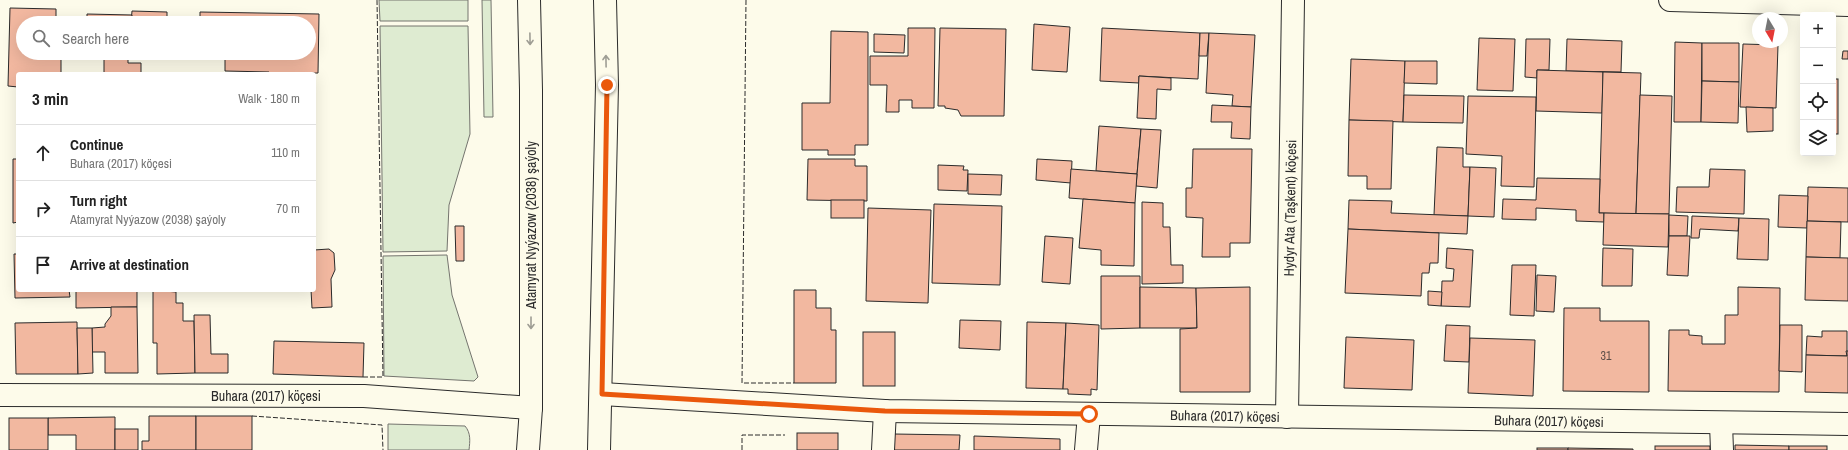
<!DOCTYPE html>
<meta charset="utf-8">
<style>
:root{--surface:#fff;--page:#f2f2f2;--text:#222;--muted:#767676;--line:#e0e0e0}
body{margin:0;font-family:"Archivo Narrow",sans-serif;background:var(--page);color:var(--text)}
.controls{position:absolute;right:12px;top:12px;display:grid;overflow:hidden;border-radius:4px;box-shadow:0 4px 16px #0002}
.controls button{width:36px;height:36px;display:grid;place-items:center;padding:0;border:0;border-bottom:1px solid var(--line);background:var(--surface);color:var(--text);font:20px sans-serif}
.compass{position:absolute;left:1752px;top:12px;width:36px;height:36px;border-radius:50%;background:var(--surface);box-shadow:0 4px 16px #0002;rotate:170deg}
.stop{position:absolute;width:12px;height:12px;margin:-9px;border:3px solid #ea580c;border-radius:50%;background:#fff}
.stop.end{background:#ea580c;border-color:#fff;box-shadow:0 1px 4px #0008}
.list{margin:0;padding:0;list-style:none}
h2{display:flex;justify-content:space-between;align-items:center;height:52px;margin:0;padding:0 16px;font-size:17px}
h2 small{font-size:13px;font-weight:400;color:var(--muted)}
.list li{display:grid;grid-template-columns:26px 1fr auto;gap:12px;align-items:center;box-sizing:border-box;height:56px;padding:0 16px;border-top:1px solid var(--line)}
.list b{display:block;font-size:15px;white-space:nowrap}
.list p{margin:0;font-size:13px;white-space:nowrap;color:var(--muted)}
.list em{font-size:13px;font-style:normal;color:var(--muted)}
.icon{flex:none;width:22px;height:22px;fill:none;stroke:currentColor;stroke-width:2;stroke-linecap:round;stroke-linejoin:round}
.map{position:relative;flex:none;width:1848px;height:450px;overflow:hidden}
.search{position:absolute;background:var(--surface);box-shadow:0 4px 16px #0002;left:16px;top:16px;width:300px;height:44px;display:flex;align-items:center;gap:10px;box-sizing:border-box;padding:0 14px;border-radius:22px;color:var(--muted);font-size:15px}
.panel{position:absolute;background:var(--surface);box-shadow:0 4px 16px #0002;left:16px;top:72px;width:300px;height:220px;border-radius:4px}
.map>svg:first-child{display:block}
.green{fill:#deebd1;stroke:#74746e}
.building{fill:#f2b8a0;stroke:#2b2b2b}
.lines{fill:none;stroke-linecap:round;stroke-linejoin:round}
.minor-casing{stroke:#2b2b2b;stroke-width:24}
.major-casing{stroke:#2b2b2b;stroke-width:24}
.minor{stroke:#fdfbea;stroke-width:22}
.major{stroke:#fdfbea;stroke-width:22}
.fence{stroke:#2b2b2b;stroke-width:1;stroke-dasharray:5 2;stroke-linecap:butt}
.oneway{stroke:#9e9d94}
.route{stroke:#ea580c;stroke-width:5}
.labels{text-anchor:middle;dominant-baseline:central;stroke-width:3;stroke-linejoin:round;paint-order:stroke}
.number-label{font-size:12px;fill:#5d4e48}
.street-label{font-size:14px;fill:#2b2b2b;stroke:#fdfbea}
</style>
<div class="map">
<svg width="1848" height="450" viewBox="0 0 1848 450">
<rect width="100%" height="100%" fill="#fdfbea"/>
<!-- green -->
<g class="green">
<polygon points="379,0 468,0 468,21 380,21"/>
<polygon points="482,0 491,0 493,117 484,117"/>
<polygon points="380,26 468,26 470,134 449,205 447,251 383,252"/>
<polygon points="447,255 452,295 478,377 474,381 384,376 383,256"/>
<path d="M388,424L465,426C471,433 470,441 469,450H388Z"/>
</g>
<!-- building -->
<g class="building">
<polygon points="10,8 56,9 56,23 23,23 23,53 55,53 55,57 61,57 61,74 18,74 18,87 8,86"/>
<polygon points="132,11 167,12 167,23 131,23"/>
<polygon points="200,12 319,14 318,73 269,74 269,72 225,71 225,55 199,53 309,53 309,23 200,23"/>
<polygon points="87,14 132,15 131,23 87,23"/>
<polygon points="1034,24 1070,27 1067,72 1032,70"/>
<polygon points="908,28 935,28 934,108 912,108 912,100 899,100 899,112 886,112 887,85 870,85 870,56 908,56"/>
<polygon points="940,28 1006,29 1004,116 961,116 958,110 945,108 945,106 938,106"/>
<polygon points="1102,28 1200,33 1198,79 1139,76 1139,83 1100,81"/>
<polygon points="831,31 868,32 868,145 855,145 855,155 828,155 828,150 802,150 802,103 830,103"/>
<polygon points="1200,33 1209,33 1207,56 1199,56"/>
<polygon points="1209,33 1255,35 1251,107 1232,106 1233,95 1206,93"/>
<polygon points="874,34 905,35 904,53 874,52"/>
<polygon points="1479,38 1515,39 1513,91 1477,90"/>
<polygon points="1526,39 1550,39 1549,70 1537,70 1537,78 1525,77"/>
<polygon points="1567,39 1622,41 1621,72 1566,71"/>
<polygon points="1675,42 1702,43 1701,122 1674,122"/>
<polygon points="1702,43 1739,43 1739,82 1702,81"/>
<polygon points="1743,44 1778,45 1776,108 1740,107"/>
<polygon points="1843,51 1848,51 1848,59 1842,59"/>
<polygon points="55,53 119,53 119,58 55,57"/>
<polygon points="104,58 128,58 128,63 141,63 141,74 104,74"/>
<polygon points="1351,59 1405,61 1403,122 1349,120"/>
<polygon points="1405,61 1437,61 1437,84 1404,83"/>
<polygon points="1537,70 1603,72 1602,113 1536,111"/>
<polygon points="1603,72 1641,73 1636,214 1599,213"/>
<polygon points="1139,76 1171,78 1171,90 1157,89 1156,119 1137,118"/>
<rect x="1833" y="79" width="5" height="55"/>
<polygon points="1702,81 1739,82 1738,123 1701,122"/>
<polygon points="1404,95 1464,96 1463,123 1403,122"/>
<polygon points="1640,95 1672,96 1669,214 1636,214"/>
<polygon points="1468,96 1536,97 1534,187 1501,186 1502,156 1466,154"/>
<polygon points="1212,105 1251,107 1250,139 1231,138 1232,122 1211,122"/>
<polygon points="1746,107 1773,108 1773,131 1747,132"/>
<polygon points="1349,120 1393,121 1391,189 1367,189 1367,176 1348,176"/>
<polygon points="1099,126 1141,129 1137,174 1096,171"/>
<polygon points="1141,129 1161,130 1157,188 1136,186"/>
<polygon points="1437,147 1463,148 1463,167 1470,167 1468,216 1434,215"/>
<polygon points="1193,149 1252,149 1250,243 1230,243 1230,257 1202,257 1203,218 1186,217 1186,188 1192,188"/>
<polygon points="13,159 18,159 18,222 13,223"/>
<polygon points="808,159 855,159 855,166 867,166 867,201 807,200"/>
<polygon points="1037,159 1072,161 1071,183 1036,180"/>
<polygon points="938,165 964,166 963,170 968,170 967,191 938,190"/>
<polygon points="1470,167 1496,168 1494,217 1468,216"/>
<polygon points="1071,169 1137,174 1135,203 1069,198"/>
<polygon points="1710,169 1745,170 1744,214 1676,212 1677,187 1709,187"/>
<polygon points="968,174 1002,175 1001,195 968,194"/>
<polygon points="1537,178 1600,179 1599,213 1604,213 1604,222 1576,221 1576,210 1536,208 1536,220 1502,219 1503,199 1536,200"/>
<polygon points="1808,187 1848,188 1848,222 1807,221"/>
<polygon points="1779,195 1808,196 1807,228 1778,227"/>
<polygon points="1083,199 1135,203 1134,266 1101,265 1101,250 1079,248"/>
<rect x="831" y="200" width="33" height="18"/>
<polygon points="1349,200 1392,201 1391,213 1468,216 1467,234 1348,229"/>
<polygon points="1142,202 1163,203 1163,227 1170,227 1171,265 1183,265 1183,283 1142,284"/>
<polygon points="934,204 1002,206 1000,285 932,283"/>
<polygon points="868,208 931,210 928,303 866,301"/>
<polygon points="1604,213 1669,214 1668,247 1603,245"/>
<polygon points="1669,215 1688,216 1687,236 1669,236"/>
<polygon points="1692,216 1739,218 1738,231 1700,229 1699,238 1691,238"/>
<polygon points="1739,218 1769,219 1768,260 1737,259"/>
<polygon points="1807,221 1841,222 1840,258 1806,257"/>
<polygon points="455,226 464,226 464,261 456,261"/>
<polygon points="1348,229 1439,233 1438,263 1430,263 1429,273 1422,273 1421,296 1345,293"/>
<polygon points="1045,236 1073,238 1070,284 1042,282"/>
<polygon points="1669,236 1690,236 1688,276 1667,275"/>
<polygon points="1447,248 1473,250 1470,307 1441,306 1442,281 1453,281 1454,269 1446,268"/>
<polygon points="1603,248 1633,249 1632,286 1602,286"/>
<polygon points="329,249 334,253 335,270 331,279 332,307 312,308 311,290 314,290 314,250"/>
<polygon points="14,254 18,254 18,290 69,290 70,297 15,298"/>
<polygon points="1806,257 1848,258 1848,301 1805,300"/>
<polygon points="1512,265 1536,265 1534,316 1510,315"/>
<polygon points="1537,275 1556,276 1554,312 1536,311"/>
<polygon points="1101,276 1140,276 1140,328 1101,329"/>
<polygon points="1140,287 1196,288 1197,328 1140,328"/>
<polygon points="1250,287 1250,392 1180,392 1180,329 1197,328 1196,288"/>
<polygon points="1738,287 1780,288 1779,392 1668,391 1669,330 1689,330 1689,335 1702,336 1702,344 1725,344 1725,315 1738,315"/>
<polygon points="76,290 137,290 137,307 76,308"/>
<polygon points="153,290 176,292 176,303 183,303 183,321 194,321 195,373 157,374 157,343 153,343"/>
<polygon points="794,290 816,290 816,308 831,308 831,330 836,330 836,383 794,383"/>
<polygon points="1428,291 1442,292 1441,306 1428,305"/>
<polygon points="111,307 137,307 138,373 105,373 105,352 92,352 92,328 105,327 105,324 111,316"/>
<polygon points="1564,308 1600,308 1600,321 1649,321 1649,392 1563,391"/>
<polygon points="194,315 210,315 211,354 228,354 228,373 195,373"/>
<polygon points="960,320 1001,321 1000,350 959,348"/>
<polygon points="77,322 78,374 16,374 15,323"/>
<polygon points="1027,322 1066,323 1063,389 1026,388"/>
<polygon points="1066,323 1099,325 1097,390 1091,389 1091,395 1068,394 1068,389 1063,389"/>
<polygon points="1446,325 1470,326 1469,362 1444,361"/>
<polygon points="1780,325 1802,325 1802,372 1779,371"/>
<polygon points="77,328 92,328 93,373 78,374"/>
<polygon points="1822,331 1847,331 1847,356 1806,355 1807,336 1822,337"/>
<rect x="863" y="332" width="32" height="54"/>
<polygon points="1346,337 1414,340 1412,390 1344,388"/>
<polygon points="1470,338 1535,340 1533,396 1468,393"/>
<polygon points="274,341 364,343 363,377 273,374"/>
<polygon points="1846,351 1848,351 1848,393 1805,392 1806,355 1847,356"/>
<polygon points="149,416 196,416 196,450 142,450 142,441 149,441"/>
<rect x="196" y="416" width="56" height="34"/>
<polygon points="115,417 115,450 76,450 76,435 48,435 48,418"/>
<rect x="9" y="418" width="39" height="32"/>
<rect x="115" y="429" width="23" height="21"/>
<rect x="797" y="433" width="41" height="17"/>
<polygon points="894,434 960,435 959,450 893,450"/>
<polygon points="974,436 1060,439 1060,450 974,450"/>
<polygon points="1735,445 1789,446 1789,450 1735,450"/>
<rect x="1655" y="446" width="55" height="4"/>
<rect x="1789" y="446" width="38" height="4"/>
<rect x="1537" y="448" width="31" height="2"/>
<polygon points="1568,448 1633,449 1633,450 1568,450"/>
</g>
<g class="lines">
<!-- minor casing -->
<g class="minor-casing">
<g id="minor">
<polyline points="1670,0 1848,5"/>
<polyline points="602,394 885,411 1848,424"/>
<polyline points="0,395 364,396 531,408"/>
<polyline points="1287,417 1293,0"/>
<polyline points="1721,424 1722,450"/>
<polyline points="883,450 885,411"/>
<polyline points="1086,450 1089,414"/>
</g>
</g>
<!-- major casing -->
<g class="major-casing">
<g id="major">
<polyline points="528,450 531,408 531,90 529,0"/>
<polyline points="599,450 607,85 605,0"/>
</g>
</g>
<!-- minor -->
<use href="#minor" class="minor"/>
<!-- major -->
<use href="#major" class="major"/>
<!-- fence -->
<g class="fence">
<polyline points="746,0 742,383 794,383"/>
<polyline points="363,377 383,377 377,0"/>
<polyline points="252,416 382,425 383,450"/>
<polyline points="742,450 742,435 785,435"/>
</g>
</g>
<!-- one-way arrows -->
<defs><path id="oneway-shaft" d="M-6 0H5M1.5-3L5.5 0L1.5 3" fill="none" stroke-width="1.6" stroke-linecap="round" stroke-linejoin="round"/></defs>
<g class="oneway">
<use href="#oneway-shaft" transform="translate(530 39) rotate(89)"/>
<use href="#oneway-shaft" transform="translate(606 61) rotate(-91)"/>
<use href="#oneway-shaft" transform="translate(531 323) rotate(90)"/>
</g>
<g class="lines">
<!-- route -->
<polyline class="route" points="607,85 602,394 885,411 1089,414"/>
</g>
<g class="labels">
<!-- number labels -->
<g class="number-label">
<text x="1606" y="356">31</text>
</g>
<!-- street labels -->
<g class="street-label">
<text transform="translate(1290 208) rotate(-89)">Hydyr Ata (Taşkent) köçesi</text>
<text transform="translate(531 225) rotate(-90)">Atamyrat Nyýazow (2038) şaýoly</text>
<text x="266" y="396">Buhara (2017) köçesi</text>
<text transform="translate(1225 416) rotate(1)">Buhara (2017) köçesi</text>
<text transform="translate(1549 421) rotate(1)">Buhara (2017) köçesi</text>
</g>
</g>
</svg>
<div class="controls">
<button>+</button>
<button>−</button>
<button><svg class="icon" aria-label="locate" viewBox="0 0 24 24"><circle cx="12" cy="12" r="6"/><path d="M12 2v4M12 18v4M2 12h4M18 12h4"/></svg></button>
<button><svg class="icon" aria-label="layers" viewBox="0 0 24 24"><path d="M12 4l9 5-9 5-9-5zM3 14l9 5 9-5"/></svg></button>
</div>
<svg class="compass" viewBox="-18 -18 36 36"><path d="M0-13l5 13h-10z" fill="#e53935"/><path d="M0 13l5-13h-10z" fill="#767676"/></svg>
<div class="stop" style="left:1089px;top:414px"></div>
<div class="stop end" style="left:607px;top:85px"></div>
<div class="search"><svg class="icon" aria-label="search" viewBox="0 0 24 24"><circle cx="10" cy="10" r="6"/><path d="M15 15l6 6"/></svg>Search here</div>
<section class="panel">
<h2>3 min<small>Walk · 180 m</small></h2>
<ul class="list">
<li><svg class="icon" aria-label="ahead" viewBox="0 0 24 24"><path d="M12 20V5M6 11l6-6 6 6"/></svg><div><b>Continue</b><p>Buhara (2017) köçesi</p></div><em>110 m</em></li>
<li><svg class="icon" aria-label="right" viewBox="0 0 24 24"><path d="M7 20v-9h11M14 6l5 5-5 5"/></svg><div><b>Turn right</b><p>Atamyrat Nyýazow (2038) şaýoly</p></div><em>70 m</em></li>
<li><svg class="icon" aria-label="arrive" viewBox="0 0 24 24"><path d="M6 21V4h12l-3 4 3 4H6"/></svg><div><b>Arrive at destination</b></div></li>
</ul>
</section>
</div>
